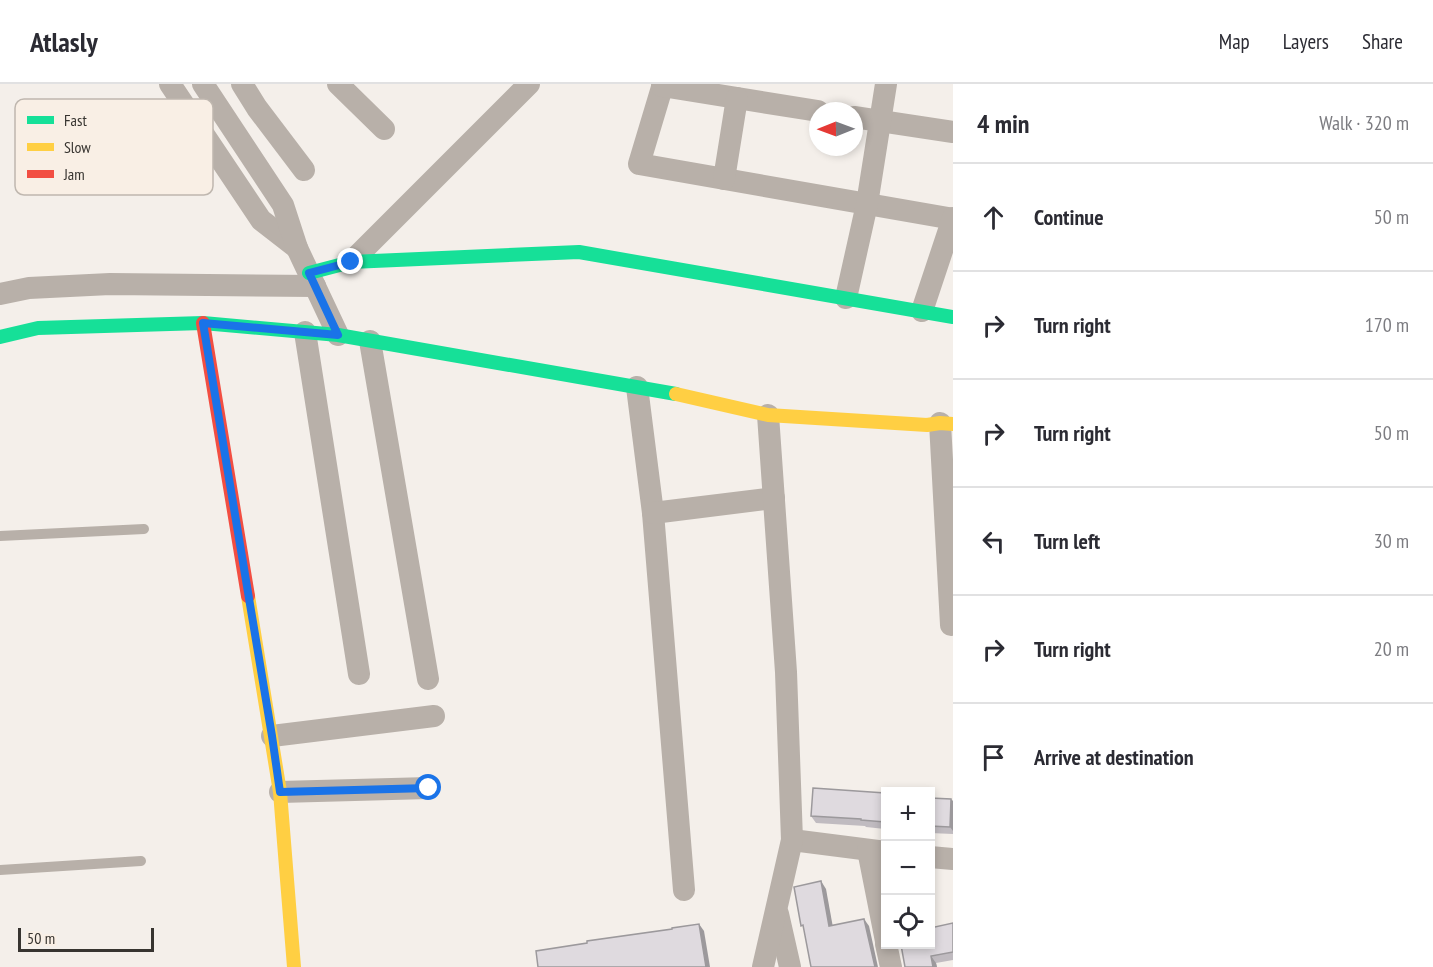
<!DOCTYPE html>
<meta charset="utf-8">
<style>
:root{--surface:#fff;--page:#f7f7f7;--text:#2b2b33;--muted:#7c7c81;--line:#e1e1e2}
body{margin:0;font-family:"PT Sans Narrow",sans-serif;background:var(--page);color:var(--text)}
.controls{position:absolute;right:18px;bottom:18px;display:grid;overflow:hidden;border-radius:0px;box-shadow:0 3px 9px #0003}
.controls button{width:54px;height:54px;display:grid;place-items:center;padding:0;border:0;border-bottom:2px solid var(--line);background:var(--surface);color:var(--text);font:30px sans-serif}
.compass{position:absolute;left:809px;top:18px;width:54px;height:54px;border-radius:50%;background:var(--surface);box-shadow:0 3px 9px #0003;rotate:269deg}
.scale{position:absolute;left:18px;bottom:15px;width:136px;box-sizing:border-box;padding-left:6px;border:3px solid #373430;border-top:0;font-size:16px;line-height:21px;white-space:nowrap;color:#373430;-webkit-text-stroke:4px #f9efe5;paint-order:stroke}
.stop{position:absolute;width:18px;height:18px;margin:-14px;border:4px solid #1a73e8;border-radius:50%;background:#fff}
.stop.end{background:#1a73e8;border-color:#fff;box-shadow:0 2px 6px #0008}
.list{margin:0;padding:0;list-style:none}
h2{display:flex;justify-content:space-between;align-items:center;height:78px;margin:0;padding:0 24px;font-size:26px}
h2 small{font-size:20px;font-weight:400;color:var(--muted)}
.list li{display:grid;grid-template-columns:39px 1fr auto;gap:18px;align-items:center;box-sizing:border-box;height:108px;padding:0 24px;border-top:2px solid var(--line)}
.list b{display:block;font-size:22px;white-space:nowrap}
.list em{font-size:20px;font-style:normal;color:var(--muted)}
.icon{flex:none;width:33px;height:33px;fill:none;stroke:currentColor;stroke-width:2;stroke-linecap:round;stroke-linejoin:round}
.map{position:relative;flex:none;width:953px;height:883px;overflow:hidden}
header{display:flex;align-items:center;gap:36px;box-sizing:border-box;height:84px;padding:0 30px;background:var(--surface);border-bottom:2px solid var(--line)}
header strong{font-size:28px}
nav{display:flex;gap:33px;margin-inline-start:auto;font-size:21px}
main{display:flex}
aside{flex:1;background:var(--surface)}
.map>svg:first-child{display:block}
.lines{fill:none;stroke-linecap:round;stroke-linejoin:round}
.lane{stroke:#b8b0a9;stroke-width:10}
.street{stroke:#b8b0a9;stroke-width:22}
.fast{stroke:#16e098;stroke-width:14}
.slow{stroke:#ffcf43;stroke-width:14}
.jam{stroke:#f24e42;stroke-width:14}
.wall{fill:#c0bbc0}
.shaded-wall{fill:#9c999c}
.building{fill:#dfdadf;stroke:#9c999c;stroke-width:1.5}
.route{stroke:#1a73e8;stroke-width:8}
.key{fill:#f9efe5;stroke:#bfb7af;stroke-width:1.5}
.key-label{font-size:16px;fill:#373430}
</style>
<header>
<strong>Atlasly</strong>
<nav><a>Map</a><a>Layers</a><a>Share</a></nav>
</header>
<main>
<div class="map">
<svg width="953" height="883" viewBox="0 0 953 883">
<rect width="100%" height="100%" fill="#f4efea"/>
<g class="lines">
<g class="lane">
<polyline points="0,452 144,445"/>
<polyline points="0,786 141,777"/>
</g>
<g class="street">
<polyline points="170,0 261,136 297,164"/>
<polyline points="203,0 283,121 297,164 338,251"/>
<polyline points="242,0 257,24 304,86"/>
<polyline points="338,0 384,45"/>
<polyline points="663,0 639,80 953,135"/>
<polyline points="662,2 818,27"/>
<polyline points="854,33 953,48"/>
<polyline points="724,95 737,14"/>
<polyline points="351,178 529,0"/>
<polyline points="0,210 29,204 110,200 315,202"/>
<polyline points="846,214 867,120 886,0"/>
<polyline points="922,227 953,134"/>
<polyline points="305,248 359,590"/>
<polyline points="370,257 428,595"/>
<polyline points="637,303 653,429 684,806"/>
<polyline points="940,339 951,541"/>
<polyline points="653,429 774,414"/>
<polyline points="272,652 434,632"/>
<polyline points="280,708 429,704"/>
<polyline points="792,756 886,768"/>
<polyline points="868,766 886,857"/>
<polyline points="930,773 953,775"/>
<polyline points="778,830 790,883"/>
<polyline points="886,860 891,883"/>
<polyline points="763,883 792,756 786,588 768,331"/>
</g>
<g class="fast">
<polyline points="309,189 351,178 579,168 953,233"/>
<polyline points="0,253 38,244 203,239 338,251 676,310"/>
</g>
<g class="slow">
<polyline points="676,310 768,331 927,341 940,339 953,340"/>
<polyline points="248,512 280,708 294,883"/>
</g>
<polyline class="jam" points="203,239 248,512"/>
</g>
<g class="wall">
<polygon points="885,709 885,745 866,743 865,742 816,739 811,732"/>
<polygon points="930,714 953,717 953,750 930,749"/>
<polygon points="953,839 953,876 936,879 937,883 905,883"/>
</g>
<g class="shaded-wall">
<polygon points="951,715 953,717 953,747 950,743"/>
<polygon points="821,797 826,805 834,849 829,842"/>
<polygon points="864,835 869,842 878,883 875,883"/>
<polygon points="699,840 704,847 710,883 706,883"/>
<polygon points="931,872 936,879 937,883 933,883"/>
</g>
<g class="building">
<polygon points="813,704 885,709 885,738 861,736 861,735 811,732"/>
<polygon points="930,714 951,715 950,743 930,742"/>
<polygon points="821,797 829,842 864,835 875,883 811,883 803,841 801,842 794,803"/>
<polygon points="953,839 953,868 931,872 933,883 905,883 901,861 930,861 930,844"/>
<polygon points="699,840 706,883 538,883 536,867 587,859 587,857 672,845 672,844"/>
</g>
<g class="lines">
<polyline class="route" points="351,178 309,189 338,251 203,239 272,652 280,708 429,704"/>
</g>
<rect x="15" y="15" width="198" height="96" rx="9" class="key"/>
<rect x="27" y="32" width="27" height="8" fill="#16e098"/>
<rect x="27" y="59" width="27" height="8" fill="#ffcf43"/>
<rect x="27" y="86" width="27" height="8" fill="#f24e42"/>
<g class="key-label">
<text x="64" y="42">Fast</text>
<text x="64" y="69">Slow</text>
<text x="64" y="96">Jam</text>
</g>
</svg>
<div class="controls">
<button>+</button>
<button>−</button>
<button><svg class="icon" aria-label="locate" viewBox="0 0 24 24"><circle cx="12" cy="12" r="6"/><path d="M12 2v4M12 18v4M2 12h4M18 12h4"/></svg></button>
</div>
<svg class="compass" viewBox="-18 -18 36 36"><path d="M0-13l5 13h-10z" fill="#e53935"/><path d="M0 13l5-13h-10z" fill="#7c7c81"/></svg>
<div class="scale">50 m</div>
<div class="stop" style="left:429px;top:704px"></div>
<div class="stop end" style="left:351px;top:178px"></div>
</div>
<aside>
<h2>4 min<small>Walk · 320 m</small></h2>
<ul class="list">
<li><svg class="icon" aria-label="ahead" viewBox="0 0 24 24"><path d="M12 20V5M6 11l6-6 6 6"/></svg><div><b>Continue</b></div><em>50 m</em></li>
<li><svg class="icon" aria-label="right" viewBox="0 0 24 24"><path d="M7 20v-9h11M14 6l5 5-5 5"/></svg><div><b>Turn right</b></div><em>170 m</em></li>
<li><svg class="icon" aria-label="right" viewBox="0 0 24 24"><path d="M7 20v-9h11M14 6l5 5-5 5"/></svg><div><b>Turn right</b></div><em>50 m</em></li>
<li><svg class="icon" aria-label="left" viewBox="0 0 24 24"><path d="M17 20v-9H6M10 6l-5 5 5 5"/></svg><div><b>Turn left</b></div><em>30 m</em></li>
<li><svg class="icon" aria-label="right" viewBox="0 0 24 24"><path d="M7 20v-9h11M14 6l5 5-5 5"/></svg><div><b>Turn right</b></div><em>20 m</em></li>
<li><svg class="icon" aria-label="arrive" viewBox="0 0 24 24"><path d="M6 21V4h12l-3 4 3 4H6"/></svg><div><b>Arrive at destination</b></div></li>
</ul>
</aside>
</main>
